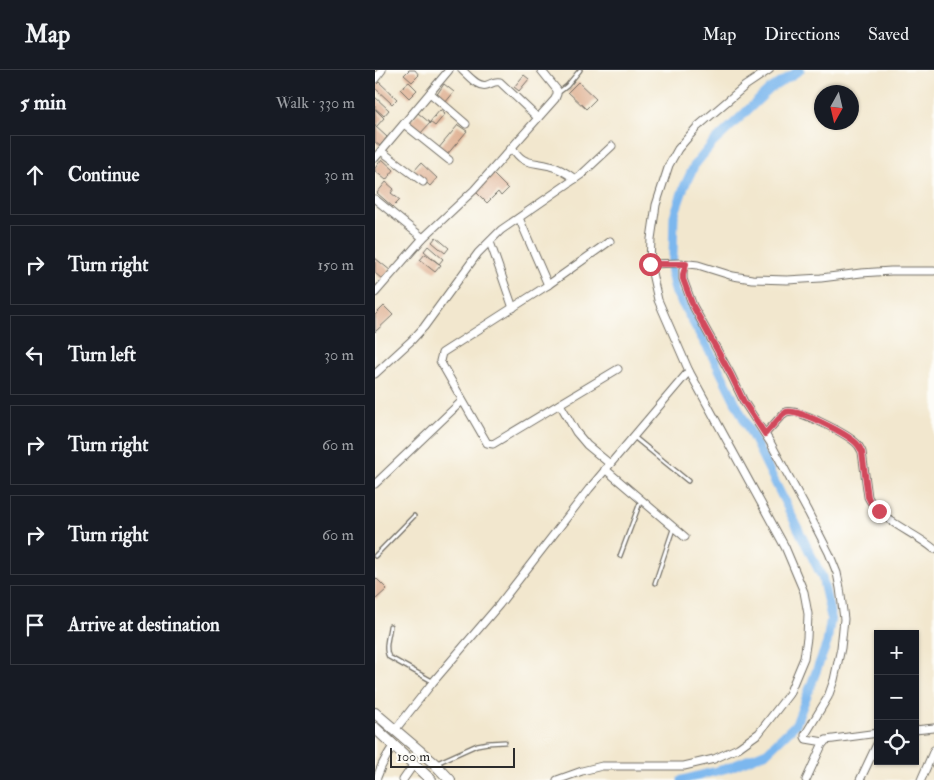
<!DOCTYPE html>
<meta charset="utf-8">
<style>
:root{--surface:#171b24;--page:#20242c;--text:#f1f3f6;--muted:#9ea1a6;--line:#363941}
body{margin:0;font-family:"IM FELL Double Pica",serif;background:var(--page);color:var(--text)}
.controls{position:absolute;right:15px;bottom:15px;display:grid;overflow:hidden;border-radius:0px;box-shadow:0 1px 4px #0004}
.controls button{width:45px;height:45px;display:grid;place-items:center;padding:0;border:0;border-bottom:1px solid var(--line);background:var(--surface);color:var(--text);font:25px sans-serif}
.compass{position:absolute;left:439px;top:15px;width:45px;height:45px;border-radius:50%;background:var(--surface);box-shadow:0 1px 4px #0004;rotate:188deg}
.scale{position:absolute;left:15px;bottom:12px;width:125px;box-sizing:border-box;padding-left:5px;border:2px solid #2b2b2b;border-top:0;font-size:14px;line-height:18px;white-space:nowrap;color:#2b2b2b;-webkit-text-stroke:4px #fdfcf7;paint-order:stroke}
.stop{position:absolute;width:15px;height:15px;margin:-11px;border:4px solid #d1495b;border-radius:50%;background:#fff}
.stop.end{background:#d1495b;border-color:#fff;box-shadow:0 1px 5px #0008}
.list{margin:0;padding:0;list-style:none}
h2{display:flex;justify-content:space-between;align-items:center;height:65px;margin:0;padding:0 20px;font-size:21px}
h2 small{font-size:16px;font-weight:400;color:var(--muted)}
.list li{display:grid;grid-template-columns:32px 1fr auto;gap:15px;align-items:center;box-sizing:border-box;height:80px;margin:0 10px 10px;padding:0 10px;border:1px solid var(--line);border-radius:0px}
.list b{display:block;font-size:19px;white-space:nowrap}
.list em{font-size:16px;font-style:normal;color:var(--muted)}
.icon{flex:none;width:28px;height:28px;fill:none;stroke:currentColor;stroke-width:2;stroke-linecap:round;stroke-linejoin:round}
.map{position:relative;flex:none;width:559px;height:710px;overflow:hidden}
header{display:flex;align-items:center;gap:30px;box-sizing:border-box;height:70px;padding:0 25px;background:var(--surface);border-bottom:1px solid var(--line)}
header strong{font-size:24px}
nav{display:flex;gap:28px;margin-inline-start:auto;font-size:18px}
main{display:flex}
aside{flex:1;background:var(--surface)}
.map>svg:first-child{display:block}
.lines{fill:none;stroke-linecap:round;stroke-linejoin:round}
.canal{stroke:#7cb7ee;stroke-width:9}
.building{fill:#dfb092}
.lane-casing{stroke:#716d64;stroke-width:5.5}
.street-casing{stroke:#716d64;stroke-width:9}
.primary-casing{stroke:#716d64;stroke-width:12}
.lane{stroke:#fff;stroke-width:3}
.street{stroke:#fff;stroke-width:7}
.primary{stroke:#fff;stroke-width:10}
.route{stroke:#d1495b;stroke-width:6}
</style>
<header>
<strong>Map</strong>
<nav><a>Map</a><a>Directions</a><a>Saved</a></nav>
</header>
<main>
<aside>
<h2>5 min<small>Walk · 330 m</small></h2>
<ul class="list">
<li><svg class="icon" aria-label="ahead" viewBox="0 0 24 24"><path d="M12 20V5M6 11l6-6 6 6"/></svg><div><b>Continue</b></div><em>30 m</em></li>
<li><svg class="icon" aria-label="right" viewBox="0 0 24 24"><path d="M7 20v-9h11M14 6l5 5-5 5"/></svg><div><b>Turn right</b></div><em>150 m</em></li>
<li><svg class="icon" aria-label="left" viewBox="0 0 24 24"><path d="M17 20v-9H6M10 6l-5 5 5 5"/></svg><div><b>Turn left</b></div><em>30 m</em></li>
<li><svg class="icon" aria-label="right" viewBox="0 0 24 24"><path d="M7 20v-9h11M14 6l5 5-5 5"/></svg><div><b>Turn right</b></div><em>60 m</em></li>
<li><svg class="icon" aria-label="right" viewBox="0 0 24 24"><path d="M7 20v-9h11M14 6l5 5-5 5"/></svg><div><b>Turn right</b></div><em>60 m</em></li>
<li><svg class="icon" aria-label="arrive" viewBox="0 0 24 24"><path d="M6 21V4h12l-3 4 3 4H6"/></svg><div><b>Arrive at destination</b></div></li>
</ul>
</aside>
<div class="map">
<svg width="559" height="710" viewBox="0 0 559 710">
<rect width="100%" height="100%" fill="#fdfcf7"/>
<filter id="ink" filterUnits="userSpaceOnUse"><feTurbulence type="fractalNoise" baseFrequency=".02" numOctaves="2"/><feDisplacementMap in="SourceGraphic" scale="10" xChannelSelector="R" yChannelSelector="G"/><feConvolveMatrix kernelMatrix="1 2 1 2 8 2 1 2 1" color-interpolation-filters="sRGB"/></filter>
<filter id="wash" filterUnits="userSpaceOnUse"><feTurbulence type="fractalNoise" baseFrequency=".0096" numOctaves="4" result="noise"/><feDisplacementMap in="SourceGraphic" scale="20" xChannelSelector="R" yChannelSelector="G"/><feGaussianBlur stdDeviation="1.12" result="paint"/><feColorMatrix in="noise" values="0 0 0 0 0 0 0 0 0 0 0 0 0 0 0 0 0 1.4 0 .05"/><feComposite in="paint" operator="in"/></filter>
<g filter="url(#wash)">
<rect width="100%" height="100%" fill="#f2e7ce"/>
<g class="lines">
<polyline class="canal" points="307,710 353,698 392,682 421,654 452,573 456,547 447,507 340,291 300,221 296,202 298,185 299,146 309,117 319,96 337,74 395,19 425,0"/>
</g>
<g id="blocks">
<g class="building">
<polygon points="34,0 40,0 44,5 37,12 29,5"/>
<polygon points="149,5 154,9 144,21 139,17"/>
<polygon points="4,12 22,29 17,34 0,18 0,16"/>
<polygon points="34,12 42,20 34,28 25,19"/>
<polygon points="203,12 221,29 211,39 193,22"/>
<polygon points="69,14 79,22 70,33 61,26"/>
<polygon points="0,27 14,40 9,46 0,38"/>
<polygon points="0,39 9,48 2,56 0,54"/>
<polygon points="65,40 70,44 60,56 55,52"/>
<polygon points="43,43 55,53 45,64 33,54"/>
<polygon points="83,55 92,61 71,86 63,79"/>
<polygon points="0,56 12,67 5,76 0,72"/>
<polygon points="7,89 19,100 11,110 0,101 0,98"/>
<polygon points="46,93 62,108 55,116 39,101"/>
<polygon points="117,103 133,119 126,126 123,122 112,133 100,121"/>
<polygon points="11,112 19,119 16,123 25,130 18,137 2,123"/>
<polygon points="61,167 74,178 70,183 57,172"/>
<polygon points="53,176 68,189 64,194 49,181"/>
<polygon points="50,184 66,195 60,202 45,190"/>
<polygon points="0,188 16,201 8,210 0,203"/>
<polygon points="9,236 18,245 0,262 0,245"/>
<polygon points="0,507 12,519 0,530"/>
</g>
</g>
</g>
<g filter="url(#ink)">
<use href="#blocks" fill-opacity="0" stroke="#716d64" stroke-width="1"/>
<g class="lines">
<g class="lane-casing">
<g id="lane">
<polyline points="183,23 192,16 205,0"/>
<polyline points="259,367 313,411"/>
<polyline points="0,486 39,446"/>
<polyline points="245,486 266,430"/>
<polyline points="280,513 298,459"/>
<path d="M15,556c-1,10 -6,22 -1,31l43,24"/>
<polyline points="62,693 102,675 113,673 130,672"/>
</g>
</g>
<g class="street-casing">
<g id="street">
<path d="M87,0c7,6 16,18 25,15 6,-2 7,-4 13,-3l38,36"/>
<polyline points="0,9 7,0"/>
<polyline points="55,23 91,54"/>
<polyline points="29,54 74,90"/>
<path d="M137,77c11,19 20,14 38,19 9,2 17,7 25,13"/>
<polyline points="6,81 48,112"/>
<polyline points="0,88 74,0"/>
<polyline points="0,129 48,168"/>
<polyline points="144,148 173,215"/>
<polyline points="235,171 173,215 67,283 65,291 112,373 118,374 243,299"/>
<polyline points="115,172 138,238"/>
<polyline points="275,194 305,193 323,195 358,206 377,209 412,210 446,208 486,203 516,201 559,201"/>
<polyline points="311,194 308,200 308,209 318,236 356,305 369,332 395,372 433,442 454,483 462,503 465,518 469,549 466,578 459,610 453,627 430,665 430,667 431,669 449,672"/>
<polyline points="0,223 48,168 99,120 180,29 182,24 182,20 166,0"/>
<polyline points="0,304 37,270 49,257 103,183 126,160 207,104 237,76"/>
<polyline points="185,334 201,362 212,375 235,394"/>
<path d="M390,364l18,-20c1,0 2,-1 3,-2 12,-4 60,22 69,30 4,3 5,6 7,10l6,45c12,24 46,35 66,52"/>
<polyline points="230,399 310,467"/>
<polyline points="0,414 87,331"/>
<polyline points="20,660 58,612 124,535 214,419 314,301"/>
<polyline points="540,660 559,658"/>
<path d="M1,710c4,-12 10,-24 18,-35"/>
<polyline points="28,710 39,694"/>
<polyline points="182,710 207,701 227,696 309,696 339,689 363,678 384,663 414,624 429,588 432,568 433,544 429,522 410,477 314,301 283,230 275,194 276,169 281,135 294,95 303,79 322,57 370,16 394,0"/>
<polyline points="431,710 447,675 451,670 503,663"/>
<polyline points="485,710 503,672"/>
<polyline points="546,710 559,680"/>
</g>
</g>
<g class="primary-casing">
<g id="primary">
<polyline points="0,643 60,694 75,710"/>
<polyline points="0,658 56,710"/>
</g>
</g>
<use href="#lane" class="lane"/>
<use href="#street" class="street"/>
<use href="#primary" class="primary"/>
</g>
</g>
<g class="lines" filter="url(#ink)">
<path class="route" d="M275,194h36l-3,10v5l10,27 38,69 13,27 21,32 18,-20c1,0 2,-1 3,-2 12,-4 60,22 69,30 4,3 5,6 7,10l6,45 3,6 8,8"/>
</g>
</svg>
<div class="controls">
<button>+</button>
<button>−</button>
<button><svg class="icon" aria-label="locate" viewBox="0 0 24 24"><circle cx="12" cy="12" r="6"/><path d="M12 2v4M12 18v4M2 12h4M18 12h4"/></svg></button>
</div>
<svg class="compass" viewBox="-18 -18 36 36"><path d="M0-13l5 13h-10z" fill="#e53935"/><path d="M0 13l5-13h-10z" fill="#9ea1a6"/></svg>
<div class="scale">100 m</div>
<div class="stop" style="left:275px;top:194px"></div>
<div class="stop end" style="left:504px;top:441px"></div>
</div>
</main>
